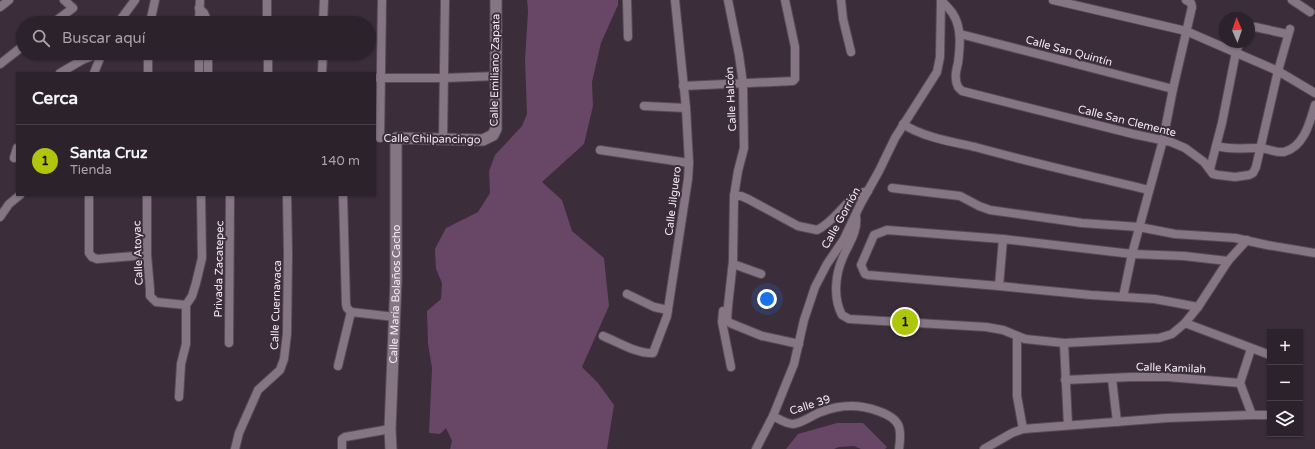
<!DOCTYPE html>
<html lang="es">
<meta charset="utf-8">
<style>
:root{--surface:#2c222c;--page:#382f38;--text:#f1f3f6;--muted:#a6a4a9;--line:#483f48;--accent:#aec60c}
body{margin:0;font-family:"Varela Round",sans-serif;background:var(--page);color:var(--text)}
.controls{position:absolute;right:12px;bottom:12px;display:grid;overflow:hidden;border-radius:0px;box-shadow:0 1px 3px #0004}
.controls button{width:36px;height:36px;display:grid;place-items:center;padding:0;border:0;border-bottom:1px solid var(--line);background:var(--surface);color:var(--text);font:20px sans-serif}
.compass{position:absolute;left:1219px;top:12px;width:36px;height:36px;border-radius:50%;background:var(--surface);box-shadow:0 1px 3px #0004;rotate:358deg}
.you{position:absolute;left:767px;top:299px;width:14px;height:14px;margin:-10px;border:3px solid #fff;border-radius:50%;background:#1a73e8;box-shadow:0 0 0 6px #1a73e833}
.badge{display:grid;place-items:center;width:26px;height:26px;border-radius:50%;background:var(--accent);color:#111;font-size:13px;font-weight:700}
.pin{position:absolute;translate:-50% -50%;border:2px solid #fff;box-shadow:0 1px 4px #0006}
.list{margin:0;padding:0;list-style:none}
h2{display:flex;justify-content:space-between;align-items:center;height:52px;margin:0;padding:0 16px;font-size:17px}
h2 small{font-size:13px;font-weight:400;color:var(--muted)}
.list li{display:grid;grid-template-columns:26px 1fr auto;gap:12px;align-items:center;box-sizing:border-box;height:72px;padding:0 16px;border-top:1px solid var(--line)}
.list b{display:block;font-size:15px;white-space:nowrap}
.list p{margin:0;font-size:13px;white-space:nowrap;color:var(--muted)}
.list em{font-size:13px;font-style:normal;color:var(--muted)}
.icon{flex:none;width:22px;height:22px;fill:none;stroke:currentColor;stroke-width:2;stroke-linecap:round;stroke-linejoin:round}
.map{position:relative;flex:none;width:1315px;height:449px;overflow:hidden}
.search{position:absolute;background:var(--surface);box-shadow:0 1px 3px #0004;left:16px;top:16px;width:360px;height:44px;display:flex;align-items:center;gap:10px;box-sizing:border-box;padding:0 14px;border-radius:22px;color:var(--muted);font-size:15px}
.panel{position:absolute;background:var(--surface);box-shadow:0 1px 3px #0004;left:16px;top:72px;width:360px;height:124px;border-radius:0px}
.map>svg:first-child{display:block}
.green{fill:#674666}
.lines{fill:none;stroke-linecap:round;stroke-linejoin:round}
.street-casing{stroke:#584c57;stroke-width:10}
.secondary-casing{stroke:#584c57;stroke-width:13}
.street{stroke:#867685;stroke-width:8}
.secondary{stroke:#867685;stroke-width:11}
.labels{text-anchor:middle;dominant-baseline:central;stroke-width:4;stroke-linejoin:round;paint-order:stroke}
.street-label{font-size:11px;fill:#f2e9f2;stroke:#3b2d3a}
</style>
<div class="map">
<svg width="1315" height="449" viewBox="0 0 1315 449">
<rect width="100%" height="100%" fill="#3b2d3a"/>
<g class="green">
<polygon points="527,0 618,0 618,5 601,43 592,82 593,106 584,144 542,182 562,200 572,231 604,258 609,306 582,367 598,383 614,405 607,449 450,449 452,441 446,428 440,434 429,433 432,368 428,344 427,311 441,299 442,283 436,269 435,249 446,228 478,212 490,193 489,171 495,155 522,126 527,114 525,60 528,11"/>
<polygon points="837,423 863,423 887,447 885,449 861,449 854,446 839,447 834,449 786,449 798,434"/>
</g>
<g class="lines">
<g class="street-casing">
<g id="street">
<polyline points="267,0 267,23"/>
<polyline points="627,0 628,37"/>
<polyline points="728,0 739,55 743,84 744,148 738,171 734,196 733,261 728,306 727,320 730,323 762,336 799,344"/>
<polyline points="841,0 843,19 851,52"/>
<path d="M941,0c4,5 9,9 12,14 9,14 7,33 5,49 -2,8 -4,16 0,24l4,4 171,43 38,8 14,6 19,14 9,12 5,1 17,2 14,-2 4,-2 3,-6 22,-96 12,-42"/>
<polyline points="1053,0 1186,31 1278,71 1315,93"/>
<polyline points="1292,0 1310,12"/>
<polyline points="0,7 9,0"/>
<polyline points="199,8 204,13 208,23"/>
<polyline points="53,23 73,8 64,0"/>
<polyline points="118,23 135,0"/>
<polyline points="150,23 155,0"/>
<polyline points="199,23 200,0"/>
<polyline points="323,23 324,0"/>
<polyline points="1249,27 1255,27 1287,34"/>
<polyline points="960,34 1173,89"/>
<polyline points="199,53 199,73"/>
<polyline points="268,53 268,73"/>
<polyline points="0,64 23,46"/>
<path d="M60,73l24,-14c5,-1 7,-2 9,-6"/>
<polyline points="94,73 102,53"/>
<polyline points="148,73 148,53"/>
<polyline points="208,73 208,53"/>
<polyline points="322,73 323,53"/>
<polyline points="375,78 444,78 497,76"/>
<polyline points="683,86 793,81 795,79 795,47 785,0"/>
<polyline points="644,106 686,108"/>
<path d="M903,124c19,13 50,18 72,23 58,16 116,29 174,43"/>
<polyline points="380,138 382,0"/>
<polyline points="443,139 445,0"/>
<path d="M1216,146c16,4 27,2 43,2 8,0 16,5 25,4 20,-5 26,-30 31,-47"/>
<polyline points="600,150 689,163"/>
<polyline points="14,158 17,148"/>
<polyline points="1210,169 1222,123 1236,52 1240,42"/>
<polyline points="892,188 960,196 979,206 990,210 1082,223 1139,227 1175,234 1235,238 1267,245 1315,253"/>
<polyline points="89,195 89,253 92,257 97,259 147,255"/>
<polyline points="147,195 147,255 150,289 150,296 156,302 186,305"/>
<polyline points="343,195 346,304 347,308 351,312"/>
<path d="M734,196h7l7,3 50,27 19,4c20,-9 29,-34 51,-39"/>
<path d="M856,216c2,16 -7,27 -13,41 -8,18 -10,41 -1,58l7,4 137,8 17,3 22,9 39,4 95,-5 13,-4 13,-11 13,-16 30,-46 19,-21"/>
<polyline points="0,217 9,204 20,195"/>
<polyline points="733,264 761,274"/>
<polyline points="999,286 1003,239"/>
<polyline points="627,294 654,307 668,310"/>
<polyline points="1123,297 1132,254 1163,140 1173,89 1192,7 1191,3 1186,0"/>
<polyline points="1198,307 1155,299 1091,295 999,286 868,275 865,274 861,265 874,235 887,230 1003,239 1132,254 1184,256 1228,261"/>
<polyline points="723,311 722,322 731,367"/>
<polyline points="351,312 395,317"/>
<polyline points="1185,323 1270,355"/>
<path d="M603,336c15,6 34,18 50,17l14,-37 21,-137 1,-16 -3,-55 -11,-108"/>
<polyline points="1017,336 1017,396 1023,429"/>
<polyline points="229,343 230,195"/>
<polyline points="1064,343 1068,425"/>
<polyline points="338,366 351,312"/>
<polyline points="1112,379 1117,422"/>
<polyline points="1065,380 1131,377 1168,377 1240,383"/>
<polyline points="1240,383 1251,349"/>
<polyline points="1240,383 1252,415"/>
<polyline points="179,397 181,364 186,344 186,305 192,296 196,283 202,258 201,195"/>
<path d="M773,416c6,3 13,8 20,8 10,-1 19,-9 28,-12 10,-4 20,-6 30,-6 14,0 44,7 48,21 2,7 1,15 0,22"/>
<polyline points="235,449 239,433 258,390 280,370 284,359 287,334 288,254 287,195"/>
<polyline points="342,449 342,439 345,437 390,429"/>
<polyline points="756,449 773,416 794,364 804,320 815,287 827,264 844,239 860,205 879,171 895,138 937,72 940,57 941,0"/>
<polyline points="984,449 1012,433 1023,429 1167,418 1252,415 1270,415"/>
</g>
</g>
<g class="secondary-casing">
<g id="secondary">
<path id="s1" d="M391,449l-1,-20 6,-148v-143l87,2 10,-5 3,-6v-129"/>
</g>
</g>
<use href="#street" class="street"/>
<use href="#secondary" class="secondary"/>
</g>
<g class="labels">
<g class="street-label">
<text transform="translate(1069 51) rotate(15)">Calle San Quintín</text>
<text transform="translate(495 70) rotate(-89)">Calle Emiliano Zapata</text>
<text transform="translate(731 99) rotate(-93)">Calle Halcón</text>
<text transform="translate(1127 121) rotate(14)">Calle San Clemente</text>
<text transform="translate(432 139) rotate(1)">Calle Chilpancingo</text>
<text transform="translate(673 201) rotate(-83)">Calle Jilguero</text>
<text transform="translate(841 218) rotate(-61)">Calle Gorrión</text>
<text transform="translate(138 253) rotate(-92)">Calle Atoyac</text>
<text transform="translate(219 269) rotate(-89)">Privada Zacatepec</text>
<text stroke="none"><textPath href="#s1" startOffset="155">Calle María Bolaños Cacho</textPath></text>
<text transform="translate(276 305) rotate(-88)">Calle Cuernavaca</text>
<text transform="translate(1171 368) rotate(2)">Calle Kamilah</text>
<text transform="translate(810 405) rotate(-18)">Calle 39</text>
</g>
</g>
</svg>
<div class="controls">
<button>+</button>
<button>−</button>
<button><svg class="icon" aria-label="layers" viewBox="0 0 24 24"><path d="M12 4l9 5-9 5-9-5zM3 14l9 5 9-5"/></svg></button>
</div>
<svg class="compass" viewBox="-18 -18 36 36"><path d="M0-13l5 13h-10z" fill="#e53935"/><path d="M0 13l5-13h-10z" fill="#a6a4a9"/></svg>
<div class="you"></div>
<div class="pin badge" style="left:905px;top:322px">1</div>
<div class="search"><svg class="icon" aria-label="search" viewBox="0 0 24 24"><circle cx="10" cy="10" r="6"/><path d="M15 15l6 6"/></svg>Buscar aquí</div>
<section class="panel">
<h2>Cerca<small></small></h2>
<ul class="list">
<li><span class="badge">1</span><div><b>Santa Cruz</b><p>Tienda</p></div><em>140 m</em></li>
</ul>
</section>
</div>
